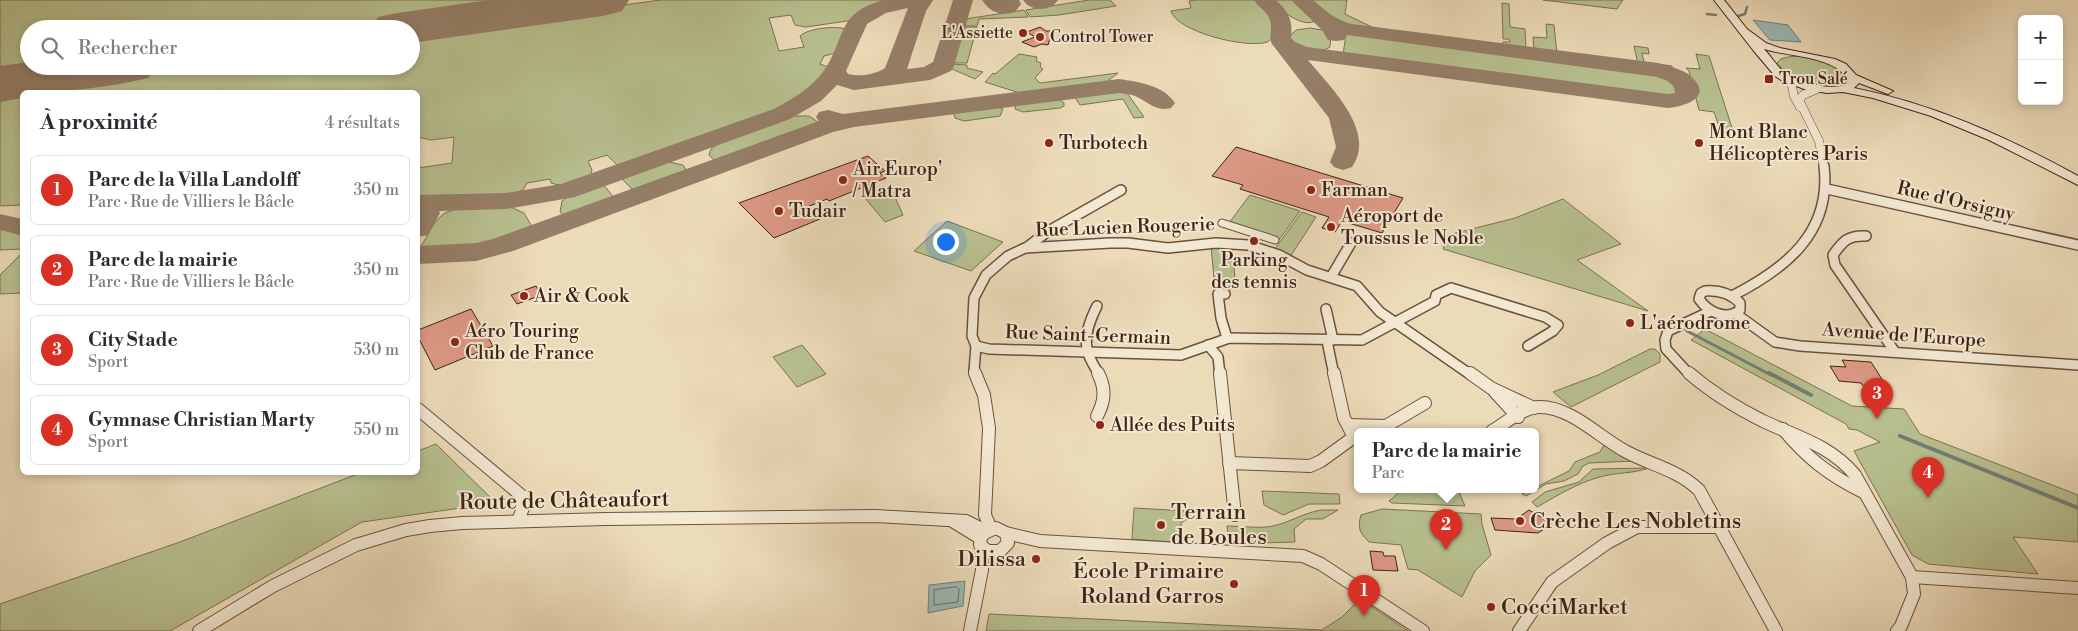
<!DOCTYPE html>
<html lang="fr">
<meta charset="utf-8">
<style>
:root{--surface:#fff;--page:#f2f2f3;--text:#2b2b33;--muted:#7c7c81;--line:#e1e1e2;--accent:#d93025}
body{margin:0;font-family:"Libre Bodoni",serif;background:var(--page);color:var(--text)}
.controls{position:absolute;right:15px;top:15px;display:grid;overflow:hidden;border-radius:8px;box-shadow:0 2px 8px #0003}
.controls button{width:45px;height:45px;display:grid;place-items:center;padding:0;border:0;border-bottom:1px solid var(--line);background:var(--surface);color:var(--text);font:25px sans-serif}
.you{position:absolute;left:945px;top:241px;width:18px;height:18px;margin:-12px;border:4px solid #fff;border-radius:50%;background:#1a73e8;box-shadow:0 0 0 8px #1a73e833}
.badge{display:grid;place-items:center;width:32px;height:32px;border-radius:50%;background:var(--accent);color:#fff;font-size:16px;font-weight:700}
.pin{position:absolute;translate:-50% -41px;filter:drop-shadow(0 1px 2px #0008)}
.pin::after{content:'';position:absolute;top:26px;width:18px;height:15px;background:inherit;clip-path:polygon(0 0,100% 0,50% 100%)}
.popup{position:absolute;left:1354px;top:428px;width:185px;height:65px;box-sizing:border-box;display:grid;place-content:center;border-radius:8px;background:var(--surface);filter:drop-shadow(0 1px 4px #0005);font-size:16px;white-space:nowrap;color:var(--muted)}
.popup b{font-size:19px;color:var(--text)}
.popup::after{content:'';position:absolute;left:50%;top:100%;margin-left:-10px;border:10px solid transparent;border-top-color:var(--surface)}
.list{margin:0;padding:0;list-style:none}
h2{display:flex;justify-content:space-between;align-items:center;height:65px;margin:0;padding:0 20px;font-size:21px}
h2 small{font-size:16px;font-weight:400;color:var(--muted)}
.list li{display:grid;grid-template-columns:32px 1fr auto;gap:15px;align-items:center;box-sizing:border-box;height:70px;margin:0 10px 10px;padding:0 10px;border:1px solid var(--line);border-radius:8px}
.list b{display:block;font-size:19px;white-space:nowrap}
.list p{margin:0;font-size:16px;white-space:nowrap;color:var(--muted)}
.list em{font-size:16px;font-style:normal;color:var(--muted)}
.icon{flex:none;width:28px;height:28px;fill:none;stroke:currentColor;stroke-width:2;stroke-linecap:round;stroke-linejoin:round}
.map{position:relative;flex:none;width:2078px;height:631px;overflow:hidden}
.search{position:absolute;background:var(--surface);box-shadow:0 2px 8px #0003;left:20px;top:20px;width:400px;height:55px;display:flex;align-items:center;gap:12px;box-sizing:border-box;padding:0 18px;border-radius:28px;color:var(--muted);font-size:19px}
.panel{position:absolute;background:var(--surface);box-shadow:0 2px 8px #0003;left:20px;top:90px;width:400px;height:385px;border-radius:8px}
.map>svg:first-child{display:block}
.green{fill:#b8c08f;stroke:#7c7253}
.water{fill:#99bab5;stroke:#757e76}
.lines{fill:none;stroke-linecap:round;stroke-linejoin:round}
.shore{stroke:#6c6e66;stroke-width:1}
.stream-far2{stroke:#757e76;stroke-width:2.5}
.stream-far1{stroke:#757e76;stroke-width:3}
.stream{stroke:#757e76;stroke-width:4}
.taxiway{fill:#967f68;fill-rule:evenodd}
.runway{fill:#967f68;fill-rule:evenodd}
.building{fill:#de9986;stroke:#402317}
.pedestrian-casing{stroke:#6b5140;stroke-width:9}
.minor-far2-casing{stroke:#6b5140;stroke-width:9}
.minor-far1-casing{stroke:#6b5140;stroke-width:12}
.minor-casing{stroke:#6b5140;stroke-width:14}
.secondary-casing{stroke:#402317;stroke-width:2}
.pedestrian{stroke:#f3e8d2;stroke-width:7}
.minor-far2{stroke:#f3e8d2;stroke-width:8}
.minor-far1{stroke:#f3e8d2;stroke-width:9}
.minor{stroke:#f3e8d2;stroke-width:12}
.secondary{fill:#f3e8d2;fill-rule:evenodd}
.poi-dot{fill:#8f2418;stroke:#f3e8d2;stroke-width:2}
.labels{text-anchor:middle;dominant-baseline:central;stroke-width:4;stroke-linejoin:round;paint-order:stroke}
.far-poi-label{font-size:16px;fill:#402317;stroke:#f3e8d2;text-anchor:start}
.poi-label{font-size:19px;fill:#402317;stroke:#f3e8d2;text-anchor:start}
.street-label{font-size:19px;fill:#402317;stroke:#f3e8d2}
.near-street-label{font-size:22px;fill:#402317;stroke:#f3e8d2}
.near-poi-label{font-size:22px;fill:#402317;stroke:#f3e8d2;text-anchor:start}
</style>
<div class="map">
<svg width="2078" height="631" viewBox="0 0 2078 631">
<rect width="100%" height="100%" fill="#ecdbb9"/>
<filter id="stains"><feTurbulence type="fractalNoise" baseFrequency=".004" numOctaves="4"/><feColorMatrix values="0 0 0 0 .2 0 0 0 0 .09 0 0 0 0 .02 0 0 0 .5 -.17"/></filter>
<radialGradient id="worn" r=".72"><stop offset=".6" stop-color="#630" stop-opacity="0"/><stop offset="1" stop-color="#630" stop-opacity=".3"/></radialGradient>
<g class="green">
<polygon points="0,0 548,0 340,29 29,29 29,66 68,66 0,76"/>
<path d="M660,0h229l-23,10 -12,10 -48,7 -11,-2 -4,-10 -22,3 10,33 25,-4 -4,-11c8,-8 38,-11 49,-6l-9,22 -16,4 -4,8 11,4 -1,4c-13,19 -30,29 -51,38l-150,54 -12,1 -10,-10 -19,6 4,9 -1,5c-11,7 -27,13 -40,8l-1,-4 -23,4 -4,7 -12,5 -87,2 -6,-2v-27l34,-5 2,-26 -23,3 -13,-3v-45h-396v113l-22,1v-113l191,-27h220v-31z"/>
<polygon points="1089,0 1110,0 1116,6 1059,15 1030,17 1026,10"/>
<path d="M1195,0h63l15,14 -4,2 7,9 -1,9c-2,3 -4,6 -8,8 -20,7 -90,-10 -96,-31l20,-3 -2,-7z"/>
<path d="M1270,0h25l22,20c-14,10 -37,-11 -47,-20z"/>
<polygon points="1307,0 1347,0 1345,14 1380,31 1338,24"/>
<polygon points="1543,0 1623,0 1617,9"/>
<polygon points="1502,3 1509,4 1510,27 1525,29 1526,50 1503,47 1503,42 1510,42 1509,39 1503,39"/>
<polygon points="1024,10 1028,17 979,19 977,26 962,26 965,19"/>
<polygon points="1546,24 1554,25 1557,54 1534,51 1533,37 1547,38"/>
<polygon points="961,27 977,27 967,63 952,63"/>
<path d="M1310,28l12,2 9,5 -1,12c-11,8 -37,5 -42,-9l8,-8z"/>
<path d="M1353,33l299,39c12,3 26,6 29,19l-4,5 -19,2 -315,-43 3,-21z"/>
<polygon points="1634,46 1648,48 1649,54 1642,53 1644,62 1672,66 1672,69 1638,64"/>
<polygon points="1019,54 1037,57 1036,61 1041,63 1040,67 1043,69 1035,78 1040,83 1118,73 1105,83 1023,94 985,82 993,73 995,74"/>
<polygon points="1696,54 1709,56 1734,134 1721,132 1714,112 1699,110 1689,71 1686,68 1700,69"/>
<path d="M1798,56c20,2 36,7 50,21v5c-13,11 -44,5 -58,-4 -4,-2 -8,-6 -12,-10l-1,-5 4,-4 7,-2z"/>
<polygon points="951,64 967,65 967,68 983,72 975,79 952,69"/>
<polygon points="1113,90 1127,93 1144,117 1134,118 1123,99 1080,105 1076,99 1077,95 1082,94"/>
<polygon points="1055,97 1064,103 1064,106 1060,108 1023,112 1015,109 1016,103 1020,101"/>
<polygon points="994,106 1003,109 1000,116 964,121 955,118 954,114 959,110"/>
<polygon points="791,116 809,116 821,124 716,162 709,155 711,149 719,143"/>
<polygon points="669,162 683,165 688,173 635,192 622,179 661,164"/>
<polygon points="603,184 615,199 565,217 560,212 562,201 569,196"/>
<polygon points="891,188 903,215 885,222 864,197"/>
<polygon points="1250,195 1300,211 1279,240 1229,223"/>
<polygon points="1563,199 1621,244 1577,260 1648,311 1443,249 1448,235 1515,218"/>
<path d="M511,207l13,6 10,17 -60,18 -43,3 -7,-1 -3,-4c6,-9 12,-23 20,-30 13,-12 52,-8 70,-9z"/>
<polygon points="1302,212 1316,217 1290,257 1274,250"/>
<polygon points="947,221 1003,242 971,271 914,251"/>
<polygon points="0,229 22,235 22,249 0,250"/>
<polygon points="1211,246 1232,246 1236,289 1215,289"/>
<polygon points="22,253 22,293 0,294 0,275"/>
<polygon points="1705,329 1852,406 1904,409 1920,434 2078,495 2078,542 2013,537 2038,574 1928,564 1912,555 1854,451 1880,442 1857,430 1849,429 1846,424 1691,340"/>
<polygon points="802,345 826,374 797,387 773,357"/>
<polygon points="1650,349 1655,349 1660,354 1660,362 1571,407 1553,392 1598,375"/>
<polygon points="436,444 496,503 362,522 170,631 0,631 0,604 180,542 360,473 418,472 418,451"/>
<polygon points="1604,445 1636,461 1589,463 1583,466 1578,474 1564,481 1546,484 1526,496 1522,494 1569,471 1575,462 1600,452"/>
<path d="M1649,468c-16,6 -33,4 -49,9 -23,6 -43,19 -63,30l-5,-5 13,-10 34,-10 14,-13z"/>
<polygon points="1403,489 1451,489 1459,492 1465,506 1392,503 1389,501"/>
<polygon points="1262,491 1339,494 1340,504 1309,504 1283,515 1264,505"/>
<polygon points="1134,508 1188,511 1189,518 1181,523 1182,543 1132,539"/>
<path d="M1382,509l99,5 1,10 9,31 -16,16 -13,26 -44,-27 -10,-1 -7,-24 -32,-3c-9,-9 -12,-14 -8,-27z"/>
<path d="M1321,510h17l-15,9h-17l-12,10 1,13 -66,2 -2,-18c13,0 27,2 40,1 19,-2 35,-14 54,-17z"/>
<polygon points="1360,599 1408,631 986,631 989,614 1322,630 1342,617"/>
</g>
<g class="water">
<polygon points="1753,20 1788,25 1801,42 1770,40"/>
<polygon points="965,581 963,606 928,613 929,585"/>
</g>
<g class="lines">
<polygon class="shore" points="957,587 959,589 958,602 934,605 934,590"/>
<g class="stream-far2">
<polyline points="1707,14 1716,15"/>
<polyline points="1738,16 1745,14 1747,7"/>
</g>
<polyline class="stream-far1" points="1687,331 1771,375"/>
<g class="stream">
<polyline points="1769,373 1811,395"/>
<polyline points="1900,436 2078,508"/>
</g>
<g class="taxiway">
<path d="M884,0h49l-7,11 -19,58 17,-2 9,-5 20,-62h20l-19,66 -3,5 -21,9 -76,10 -17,-5 -16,16 -31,18 -215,78 -69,12 -67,2 1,2 -12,22 -10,2v-42l88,-2 55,-9 213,-75c18,-10 36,-20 49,-37 24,-34 12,-59 61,-72zM908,8l-23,60c-11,7 -25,9 -37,6l-2,-3 21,-47 19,-11z"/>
<path d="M982,0h37l2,4 -6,8c-15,4 -24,1 -33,-12z"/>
<path d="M1023,0h35c-8,12 -27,12 -35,0z"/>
<path d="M1254,0h22c13,12 17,21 15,38l4,4 12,5 361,47 7,-1c0,-10 -9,-13 -18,-16l-310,-42 -3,5 -8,1 -8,-1 -6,-10 -31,-30h22c13,11 22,20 39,24l306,39c10,3 21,5 30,11 27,21 1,32 -20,34l-360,-48c22,27 69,71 44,107l-9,3 -9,-3 -4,-5 6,-15 -7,-29 -57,-74c-4,-8 1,-16 -2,-24 -2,-8 -12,-13 -16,-20z"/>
<path d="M1119,79c20,3 44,6 56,24l-4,5c-16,4 -22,-6 -36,-12 -5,-2 -11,-2 -16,-3l-265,34 -21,5 -320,119 -37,10 -58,3v-18l58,-3 17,-4 326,-118 -3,-4 3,-5 9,-2 15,4z"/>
<polygon points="0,214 22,219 22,235 0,230"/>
</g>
<g class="runway">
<polygon points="489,0 629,0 622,11 603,16 411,43 411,29 370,29 378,17 397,13"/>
<path d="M29,62v4h128l-9,12c-41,10 -83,14 -126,14v6l-22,4v-36z"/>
</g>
</g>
<g class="building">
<polygon points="1040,27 1046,31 1052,31 1048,45 1042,44 1034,47 1022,42 1035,37 1027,32"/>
<polygon points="1236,147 1403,198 1382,233 1342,221 1335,232 1322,228 1329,217 1240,189 1243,185 1212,176"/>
<polygon points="868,156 885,171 880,173 886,178 829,201 827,199 807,207 820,219 774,238 739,203"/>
<polygon points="536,286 542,295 517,304 511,295"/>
<polygon points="471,309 493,346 435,370 418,337 418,330"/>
<polygon points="1842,360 1871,362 1890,392 1866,390 1861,383 1839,381 1830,366 1846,367"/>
<polygon points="1529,510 1552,524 1538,533 1495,530 1491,518 1516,519"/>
<polygon points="1370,551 1383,552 1384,556 1395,556 1398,571 1373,570"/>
</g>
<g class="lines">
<g class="pedestrian-casing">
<polyline id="pedestrian" points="1222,223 1275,240"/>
</g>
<g class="minor-far2-casing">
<g id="minor-far2">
<polyline points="1791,81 1794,96 1800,107"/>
<polyline points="1817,89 1803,95 1799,100 1819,141 1824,167"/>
</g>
</g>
<g class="minor-far1-casing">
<g id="minor-far1">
<polyline points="1827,189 2078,245"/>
<path d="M1866,236c-18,-1 -23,5 -33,19l2,10 60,87"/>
<polyline points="1026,248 1047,232 1121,190"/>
<polyline points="1331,277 1351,243"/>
<path d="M1705,291c14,-1 25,2 35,12v7c-14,11 -32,2 -41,-11l2,-6z"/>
<polyline points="1225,294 1218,294 1221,318 1227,338"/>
<path d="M1732,296c53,-27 100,-63 92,-130"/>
<path d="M1097,306c-7,14 -14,31 -9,47 2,7 7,14 11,22"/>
<polyline points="1326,309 1333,340"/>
<polyline points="1736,314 1775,342 1800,346 2078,365"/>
<polyline points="1327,341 1334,375"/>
<polyline points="1208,345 1218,357 1220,375"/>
<polyline points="976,346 989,349 1181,355 1229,338 1362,340 1435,301 1436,295 1451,288 1545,317 1558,325 1553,331 1528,346"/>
<polyline points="975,375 974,371 976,346 972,336 974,298 986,275 1008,256 1025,248 1110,243 1128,243 1168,248 1216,243 1248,245 1279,255 1307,270 1357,286 1380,312 1471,375"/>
<polyline points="1690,375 1666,349 1665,340 1668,331 1711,311"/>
</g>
</g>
<g class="minor-casing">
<g id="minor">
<polyline points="975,373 984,395 989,428 985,515 991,529"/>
<polyline points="1220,373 1235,515"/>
<polyline points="1470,373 1491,388 1534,408"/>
<path d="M1689,373c22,19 48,35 74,48 34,16 67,24 92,54l57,102 2,17 -13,32 -4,5"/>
<polyline points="1495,392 1518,417"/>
<polyline points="418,409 522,496 524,505 518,521"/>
<path d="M1097,416c8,-15 9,-27 1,-43"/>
<polyline points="1349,425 1386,426 1425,403"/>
<path d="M1783,429c24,29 46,46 80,63"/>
<path d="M1492,431c14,-8 31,-24 48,-24 31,0 59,30 85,44 25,14 52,18 74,39l77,141"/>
<polyline points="1229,463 1310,466 1321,461 1354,437 1344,418 1334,373"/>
<polyline points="954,522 980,538"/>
<path d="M996,528l10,5 2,10 -8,8h-12l-8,-6c0,-12 6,-13 16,-17z"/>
<polyline points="1006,533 1040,541 1303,556 1321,564 1423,631"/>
<polyline points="1912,577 2078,588"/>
<polyline points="199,631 273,586 356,545 406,530 430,526 462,523 606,519 875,516 966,521 986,531"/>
<polyline points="970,631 982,570 982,548"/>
<polyline points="1519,631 1552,582 1607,543 1637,527 1720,527"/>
</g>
</g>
<g class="secondary-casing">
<path id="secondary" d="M1714,0h10l23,29 19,14 14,5 55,11 11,5 10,11 37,16 -5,3 -29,-11 -5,5c80,16 153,49 224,88v9l-89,-45 -58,-24 -58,-18 -30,-6 -16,1 -23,-4 -23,-9 -6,-4 -22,-26zM1764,49c24,8 73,6 85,33 -14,11 -51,1 -64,-9 -8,-6 -14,-17 -21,-24z"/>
</g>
<use href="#pedestrian" class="pedestrian"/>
<use href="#minor-far2" class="minor-far2"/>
<use href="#minor-far1" class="minor-far1"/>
<use href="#minor" class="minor"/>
<use href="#secondary" class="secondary"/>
</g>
<g class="poi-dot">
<circle cx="1023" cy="33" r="5"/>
<circle cx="1040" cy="37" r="5"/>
<rect x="1764" y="74" width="10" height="10" rx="2.5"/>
<circle cx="1049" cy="143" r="5"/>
<circle cx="1699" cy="143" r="5"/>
<circle cx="843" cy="180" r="5"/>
<circle cx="1311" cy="190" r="5"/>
<circle cx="779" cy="211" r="5"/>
<circle cx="1331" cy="227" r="5"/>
<circle cx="1254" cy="241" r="5"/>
<circle cx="524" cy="296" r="5"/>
<circle cx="1630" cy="323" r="5"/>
<circle cx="455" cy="342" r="5"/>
<circle cx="1100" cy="425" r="5"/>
<circle cx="1520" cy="521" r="5"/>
<circle cx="1161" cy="525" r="5"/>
<circle cx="1036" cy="559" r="5"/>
<circle cx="1234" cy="584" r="5"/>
<circle cx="1491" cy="607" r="5"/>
</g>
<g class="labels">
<g class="far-poi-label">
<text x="1013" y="33" text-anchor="end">L'Assiette</text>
<text x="1050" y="37">Control Tower</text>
<text x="1779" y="79">Trou Salé</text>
</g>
<g class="poi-label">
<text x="1709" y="132">Mont Blanc<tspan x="1709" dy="22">Hélicoptères Paris</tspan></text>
<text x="1059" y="143">Turbotech</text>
<text x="853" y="169">Air Europ'<tspan x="853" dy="22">/ Matra</tspan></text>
<text x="1321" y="190">Farman</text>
<text x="789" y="211">Tudair</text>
<text x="1341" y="216">Aéroport de<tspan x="1341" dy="22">Toussus le Noble</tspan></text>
<text x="1254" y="260" text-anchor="middle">Parking<tspan x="1254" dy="22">des tennis</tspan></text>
<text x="534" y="296">Air &amp; Cook</text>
<text x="1640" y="323">L'aérodrome</text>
<text x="465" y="331">Aéro Touring<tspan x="465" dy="22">Club de France</tspan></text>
<text x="1110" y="425">Allée des Puits</text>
</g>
<g class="street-label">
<text transform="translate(1956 201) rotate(13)">Rue d'Orsigny</text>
<text transform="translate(1125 227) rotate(-2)">Rue Lucien Rougerie</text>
<text transform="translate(1088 335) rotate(2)">Rue Saint-Germain</text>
<text transform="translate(1904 335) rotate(4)">Avenue de l'Europe</text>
</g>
<g class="near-street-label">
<text transform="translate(564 501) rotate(-1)">Route de Châteaufort</text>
</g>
<g class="near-poi-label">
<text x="1171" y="512">Terrain<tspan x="1171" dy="25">de Boules</tspan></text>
<text x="1530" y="521">Crèche Les Nobletins</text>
<text x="1026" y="559" text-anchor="end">Dilissa</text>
<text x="1224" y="571" text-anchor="end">École Primaire<tspan x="1224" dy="25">Roland Garros</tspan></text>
<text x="1501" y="607">CocciMarket</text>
</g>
</g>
<rect width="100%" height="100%" filter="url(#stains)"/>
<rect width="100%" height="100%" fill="url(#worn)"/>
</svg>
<div class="controls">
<button>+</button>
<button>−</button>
</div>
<div class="you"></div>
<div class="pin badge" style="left:1364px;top:616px">1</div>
<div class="pin badge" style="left:1446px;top:550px">2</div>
<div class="popup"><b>Parc de la mairie</b>Parc</div>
<div class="pin badge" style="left:1877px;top:419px">3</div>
<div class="pin badge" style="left:1928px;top:498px">4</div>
<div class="search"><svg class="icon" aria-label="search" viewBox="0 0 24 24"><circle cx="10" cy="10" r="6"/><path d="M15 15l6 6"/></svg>Rechercher</div>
<section class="panel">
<h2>À proximité<small>4 résultats</small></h2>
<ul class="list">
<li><span class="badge">1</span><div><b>Parc de la Villa Landolff</b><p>Parc · Rue de Villiers le Bâcle</p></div><em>350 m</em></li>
<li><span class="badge">2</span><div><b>Parc de la mairie</b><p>Parc · Rue de Villiers le Bâcle</p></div><em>350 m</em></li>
<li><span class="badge">3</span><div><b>City Stade</b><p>Sport</p></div><em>530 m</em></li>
<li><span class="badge">4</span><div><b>Gymnase Christian Marty</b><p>Sport</p></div><em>550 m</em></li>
</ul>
</section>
</div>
